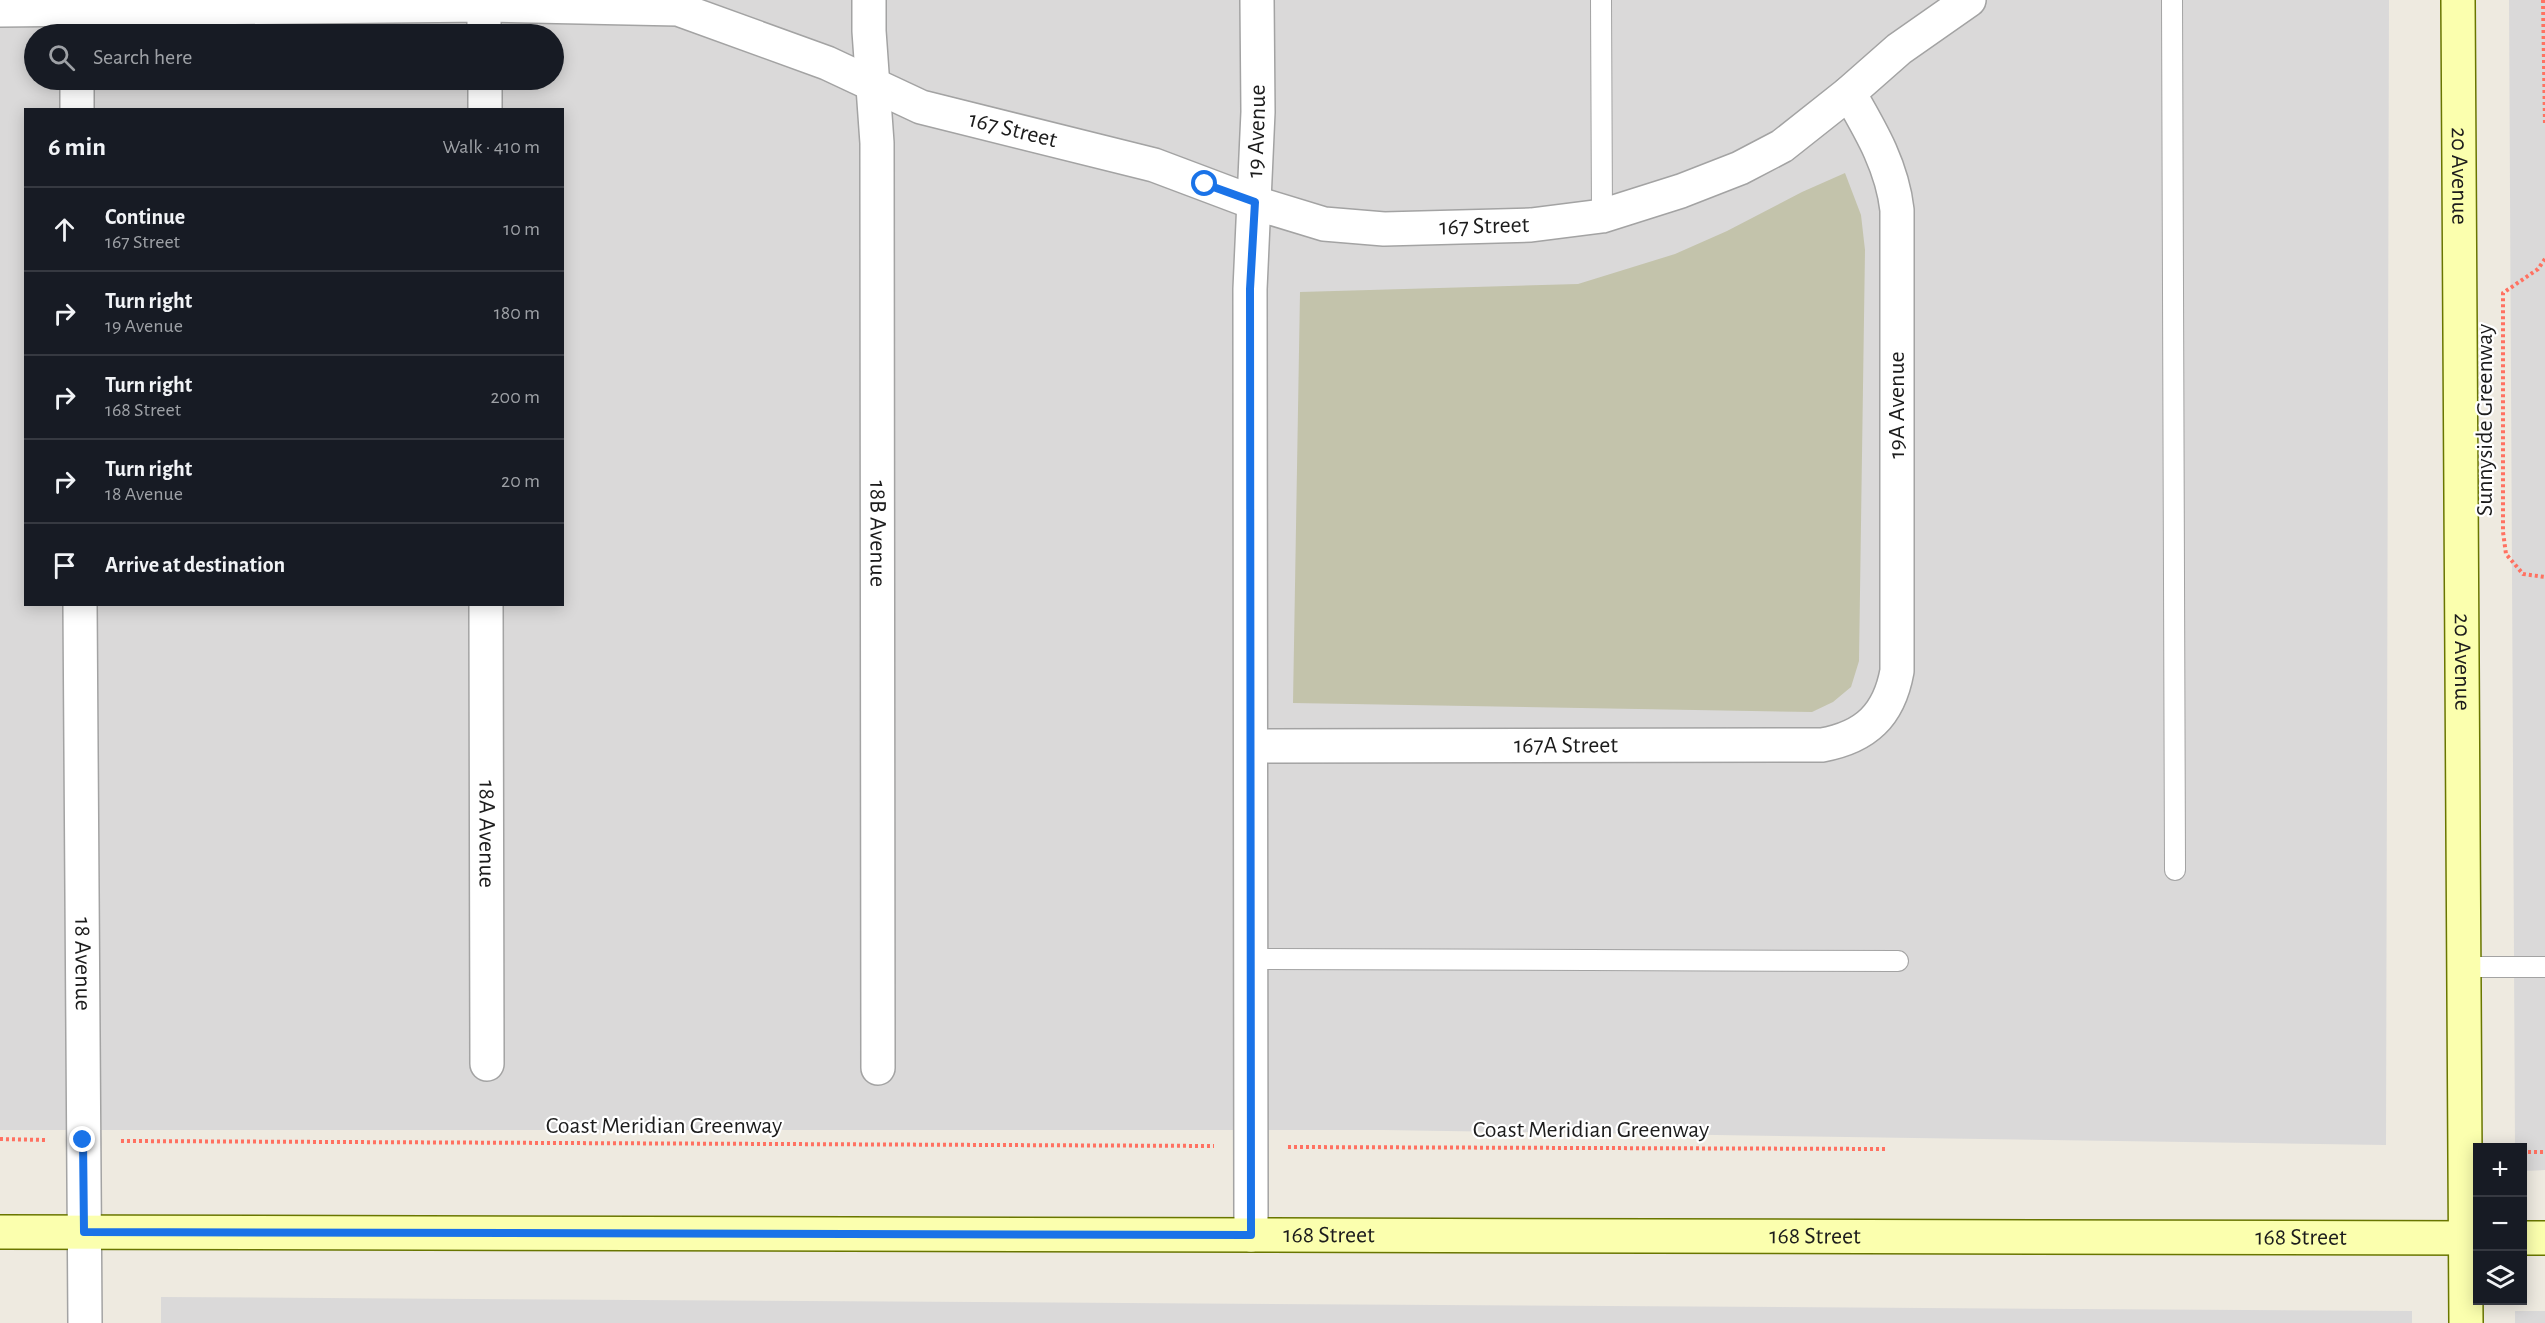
<!DOCTYPE html>
<meta charset="utf-8">
<style>
:root{--surface:#171b24;--page:#20242c;--text:#f1f3f6;--muted:#9ea1a6;--line:#363941}
body{margin:0;font-family:"Alegreya Sans",sans-serif;background:var(--page);color:var(--text)}
.controls{position:absolute;right:18px;bottom:18px;display:grid;overflow:hidden;border-radius:0px;box-shadow:0 3px 15px #0003}
.controls button{width:54px;height:54px;display:grid;place-items:center;padding:0;border:0;border-bottom:2px solid var(--line);background:var(--surface);color:var(--text);font:30px sans-serif}
.stop{position:absolute;width:18px;height:18px;margin:-14px;border:4px solid #1a73e8;border-radius:50%;background:#fff}
.stop.end{background:#1a73e8;border-color:#fff;box-shadow:0 2px 6px #0008}
.list{margin:0;padding:0;list-style:none}
h2{display:flex;justify-content:space-between;align-items:center;height:78px;margin:0;padding:0 24px;font-size:26px}
h2 small{font-size:20px;font-weight:400;color:var(--muted)}
.list li{display:grid;grid-template-columns:39px 1fr auto;gap:18px;align-items:center;box-sizing:border-box;height:84px;padding:0 24px;border-top:2px solid var(--line)}
.list b{display:block;font-size:22px;white-space:nowrap}
.list p{margin:0;font-size:20px;white-space:nowrap;color:var(--muted)}
.list em{font-size:20px;font-style:normal;color:var(--muted)}
.icon{flex:none;width:33px;height:33px;fill:none;stroke:currentColor;stroke-width:2;stroke-linecap:round;stroke-linejoin:round}
.map{position:relative;flex:none;width:2545px;height:1323px;overflow:hidden}
.search{position:absolute;background:var(--surface);box-shadow:0 3px 15px #0003;left:24px;top:24px;width:540px;height:66px;display:flex;align-items:center;gap:15px;box-sizing:border-box;padding:0 21px;border-radius:33px;color:var(--muted);font-size:22px}
.panel{position:absolute;background:var(--surface);box-shadow:0 3px 15px #0003;left:24px;top:108px;width:540px;height:498px;border-radius:0px}
.map>svg:first-child{display:block}
.residential{fill:#dad9d9;fill-rule:evenodd}
.construction{fill:#c3c3ab}
.lines{fill:none;stroke-linecap:round;stroke-linejoin:round}
.lane-casing{stroke:#a3a3a3;stroke-width:22}
.street-casing{stroke:#a3a3a3;stroke-width:36}
.secondary-casing{stroke:#697600;stroke-width:36}
.path{stroke:#ff7161;stroke-width:4;stroke-dasharray:3 3;stroke-linecap:butt}
.lane{stroke:#fff;stroke-width:20}
.street{stroke:#fff;stroke-width:33}
.secondary{stroke:#fbffae;stroke-width:33}
.route{stroke:#1a73e8;stroke-width:8}
.labels{text-anchor:middle;dominant-baseline:central;stroke-width:4.5;stroke-linejoin:round;paint-order:stroke}
.street-label{font-size:24px;fill:#1c1c1c;stroke:#fff}
</style>
<div class="map">
<svg width="2545" height="1323" viewBox="0 0 2545 1323">
<rect width="100%" height="100%" fill="#eeeae0"/>
<g class="residential">
<path d="M0,0h2389l-3,1145 -1002,-15h-1384zM34,34h520v46h-520zM26,110h536v494h-536z"/>
<polygon points="2509,0 2545,0 2545,1170 2523,1171 2522,1148 2515,1147"/>
<polygon points="161,1297 2412,1311 2412,1323 161,1323"/>
<rect x="2515" y="1311" width="30" height="12"/>
</g>
<polygon class="construction" points="1845,173 1861,215 1865,250 1859,661 1851,687 1833,702 1812,712 1293,703 1300,292 1578,284 1675,254 1727,231 1802,192"/>
<g class="lines">
<g class="lane-casing">
<g id="lane">
<polyline points="1601,0 1602,216"/>
<polyline points="2172,0 2175,870"/>
<polyline points="1251,959 1898,961"/>
<polyline points="2465,967 2545,967"/>
</g>
</g>
<g class="street-casing">
<g id="street">
<polyline points="484,0 484,34"/>
<path id="s1" d="M869,0v31l8,112 1,925"/>
<path id="s2" d="M0,10l484,-5 194,4 149,54 94,44 233,58 101,38 69,21 60,5 147,-4 71,-9 79,-25 59,-23 42,-22 67,-53 50,-44 70,-49"/>
<polyline points="77,80 77,110"/>
<polyline points="485,80 485,110"/>
<path id="s3" d="M80,604l5,719"/>
<path id="s4" d="M486,604l1,460"/>
<path id="s5" d="M1251,746l571,-1c44,-8 67,-30 75,-74v-461c-5,-44 -26,-79 -48,-117"/>
<path id="s6" d="M1251,1235l-1,-946 8,-177 -1,-112"/>
</g>
</g>
<g class="secondary-casing">
<g id="secondary">
<path id="s7" d="M2458,0l8,1323"/>
<path id="s8" d="M0,1232l2478,6"/>
<polyline points="2522,1238 2545,1238"/>
</g>
</g>
<g class="path">
<polyline points="2543,0 2545,125"/>
<polyline points="2545,259 2538,269 2503,293 2503,532 2506,554 2523,574 2545,577"/>
<polyline points="0,1139 47,1140"/>
<polyline points="121,1141 1214,1146"/>
<polyline points="1288,1147 1888,1149"/>
<polyline points="2522,1152 2545,1152"/>
</g>
<use href="#lane" class="lane"/>
<use href="#street" class="street"/>
<use href="#secondary" class="secondary"/>
</g>
<g class="lines">
<polyline class="route" points="83,1140 84,1232 1251,1235 1250,289 1255,202 1205,184"/>
</g>
<g class="labels">
<g class="street-label">
<text stroke="none"><textPath href="#s2" startOffset="1035">167 Street</textPath></text>
<text stroke="none"><textPath href="#s6" startOffset="1104">19 Avenue</textPath></text>
<text stroke="none"><textPath href="#s7" startOffset="176">20 Avenue</textPath></text>
<text stroke="none"><textPath href="#s2" startOffset="1521">167 Street</textPath></text>
<text transform="translate(1897 405) rotate(-90)">19A Avenue</text>
<text transform="translate(2485 420) rotate(-90)">Sunnyside Greenway</text>
<text stroke="none"><textPath href="#s1" startOffset="534">18B Avenue</textPath></text>
<text stroke="none"><textPath href="#s7" startOffset="662">20 Avenue</textPath></text>
<text stroke="none"><textPath href="#s5" startOffset="315">167A Street</textPath></text>
<text stroke="none"><textPath href="#s4" startOffset="230">18A Avenue</textPath></text>
<text stroke="none"><textPath href="#s3" startOffset="360">18 Avenue</textPath></text>
<text x="664" y="1126">Coast Meridian Greenway</text>
<text x="1591" y="1130">Coast Meridian Greenway</text>
<text stroke="none"><textPath href="#s8" startOffset="1329">168 Street</textPath></text>
<text stroke="none"><textPath href="#s8" startOffset="1815">168 Street</textPath></text>
<text stroke="none"><textPath href="#s8" startOffset="2301">168 Street</textPath></text>
</g>
</g>
</svg>
<div class="controls">
<button>+</button>
<button>−</button>
<button><svg class="icon" aria-label="layers" viewBox="0 0 24 24"><path d="M12 4l9 5-9 5-9-5zM3 14l9 5 9-5"/></svg></button>
</div>
<div class="stop" style="left:1205px;top:184px"></div>
<div class="stop end" style="left:83px;top:1140px"></div>
<div class="search"><svg class="icon" aria-label="search" viewBox="0 0 24 24"><circle cx="10" cy="10" r="6"/><path d="M15 15l6 6"/></svg>Search here</div>
<section class="panel">
<h2>6 min<small>Walk · 410 m</small></h2>
<ul class="list">
<li><svg class="icon" aria-label="ahead" viewBox="0 0 24 24"><path d="M12 20V5M6 11l6-6 6 6"/></svg><div><b>Continue</b><p>167 Street</p></div><em>10 m</em></li>
<li><svg class="icon" aria-label="right" viewBox="0 0 24 24"><path d="M7 20v-9h11M14 6l5 5-5 5"/></svg><div><b>Turn right</b><p>19 Avenue</p></div><em>180 m</em></li>
<li><svg class="icon" aria-label="right" viewBox="0 0 24 24"><path d="M7 20v-9h11M14 6l5 5-5 5"/></svg><div><b>Turn right</b><p>168 Street</p></div><em>200 m</em></li>
<li><svg class="icon" aria-label="right" viewBox="0 0 24 24"><path d="M7 20v-9h11M14 6l5 5-5 5"/></svg><div><b>Turn right</b><p>18 Avenue</p></div><em>20 m</em></li>
<li><svg class="icon" aria-label="arrive" viewBox="0 0 24 24"><path d="M6 21V4h12l-3 4 3 4H6"/></svg><div><b>Arrive at destination</b></div></li>
</ul>
</section>
</div>
